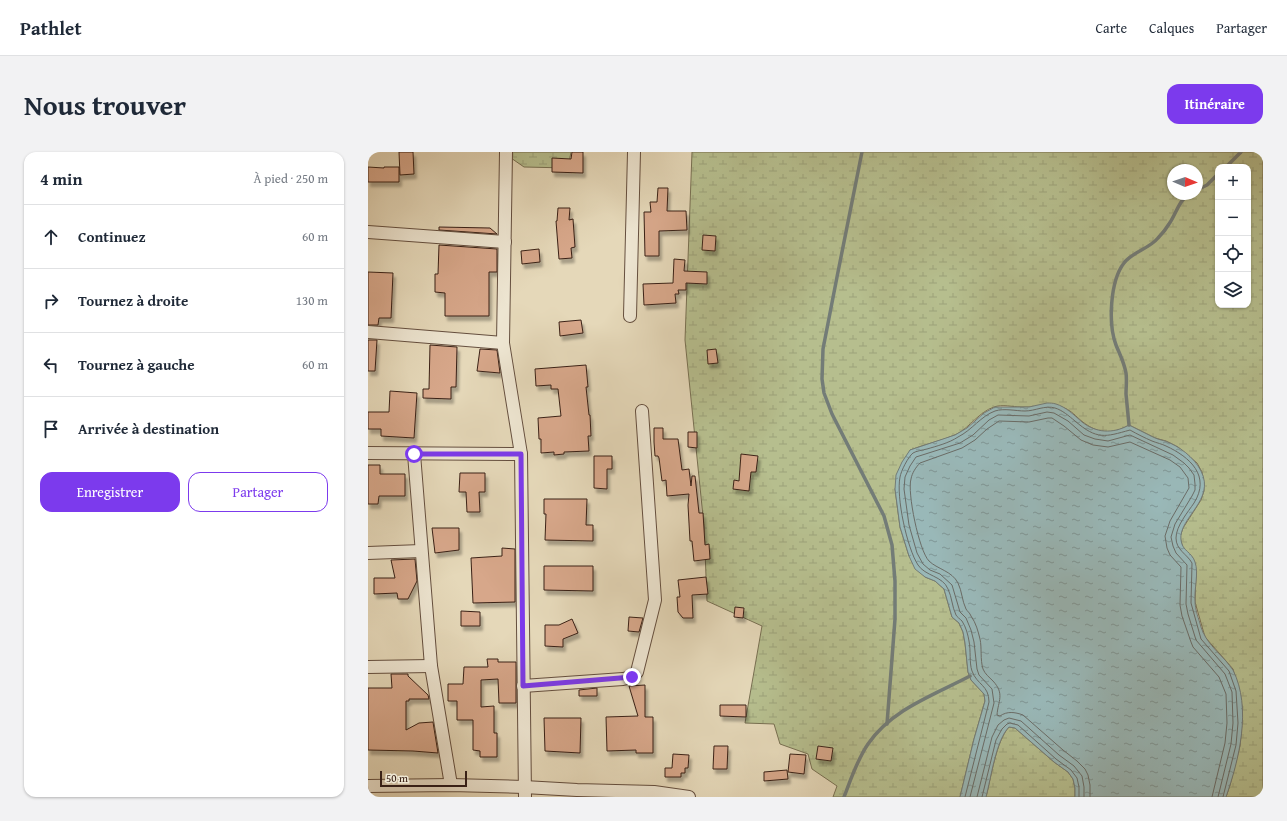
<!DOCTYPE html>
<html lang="fr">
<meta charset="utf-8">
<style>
:root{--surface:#fff;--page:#f2f2f3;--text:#1f2937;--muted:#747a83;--line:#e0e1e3;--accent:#7c3aed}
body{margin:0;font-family:"Gentium Book Plus",serif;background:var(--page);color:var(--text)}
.controls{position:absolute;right:12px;top:12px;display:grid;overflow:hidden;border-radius:8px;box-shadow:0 1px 3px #0004}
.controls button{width:36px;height:36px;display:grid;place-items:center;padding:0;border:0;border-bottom:1px solid var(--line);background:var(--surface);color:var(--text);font:20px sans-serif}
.compass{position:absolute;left:799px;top:12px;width:36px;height:36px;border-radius:50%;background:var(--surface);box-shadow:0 1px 3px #0004;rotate:92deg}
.scale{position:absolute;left:12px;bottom:10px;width:87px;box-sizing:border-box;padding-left:4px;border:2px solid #3a2116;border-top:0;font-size:11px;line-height:14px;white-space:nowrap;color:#3a2116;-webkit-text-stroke:3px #eee6d2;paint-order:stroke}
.stop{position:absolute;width:12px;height:12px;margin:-9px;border:3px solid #7c3aed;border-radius:50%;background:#fff}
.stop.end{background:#7c3aed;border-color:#fff;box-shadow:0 1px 4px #0008}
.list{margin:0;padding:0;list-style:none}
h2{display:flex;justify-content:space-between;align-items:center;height:52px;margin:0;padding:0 16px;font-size:17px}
h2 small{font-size:13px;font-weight:400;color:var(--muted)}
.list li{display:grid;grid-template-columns:26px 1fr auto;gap:12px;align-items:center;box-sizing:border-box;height:64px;padding:0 16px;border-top:1px solid var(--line)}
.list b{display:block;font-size:15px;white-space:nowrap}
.list em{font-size:13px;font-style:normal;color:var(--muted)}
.actions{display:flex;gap:8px;padding:12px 16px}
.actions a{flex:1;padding:9px 0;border:1px solid var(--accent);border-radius:12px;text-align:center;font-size:14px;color:var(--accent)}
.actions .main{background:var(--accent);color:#fff}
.icon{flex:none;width:22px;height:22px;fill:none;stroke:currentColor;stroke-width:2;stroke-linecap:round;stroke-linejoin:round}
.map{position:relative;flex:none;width:895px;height:645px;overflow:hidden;border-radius:12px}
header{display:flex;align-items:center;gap:24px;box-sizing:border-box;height:56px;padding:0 20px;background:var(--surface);border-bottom:1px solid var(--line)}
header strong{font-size:19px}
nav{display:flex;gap:22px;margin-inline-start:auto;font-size:14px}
.intro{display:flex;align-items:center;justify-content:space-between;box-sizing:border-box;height:96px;padding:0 24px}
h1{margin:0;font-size:28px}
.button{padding:10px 18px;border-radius:12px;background:var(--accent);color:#fff;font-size:14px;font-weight:700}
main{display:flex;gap:24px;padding:0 24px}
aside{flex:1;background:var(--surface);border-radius:12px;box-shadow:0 1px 3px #0004}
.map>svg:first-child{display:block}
.wetland{fill:url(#wetland-marsh);stroke:#787052;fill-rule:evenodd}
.water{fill:url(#water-ripples);stroke:#737c77}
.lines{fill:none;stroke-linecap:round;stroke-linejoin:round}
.shore{stroke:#6a6c67;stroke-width:1}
.stream{stroke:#737c77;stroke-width:3.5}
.building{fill:#d7a78a;stroke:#3a2116;filter:url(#shadow)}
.minor-casing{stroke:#654f3f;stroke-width:14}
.minor{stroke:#eee6d2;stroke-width:12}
.route{stroke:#7c3aed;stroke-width:5}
</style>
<header>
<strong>Pathlet</strong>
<nav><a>Carte</a><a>Calques</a><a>Partager</a></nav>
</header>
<div class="intro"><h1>Nous trouver</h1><a class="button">Itinéraire</a></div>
<main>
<aside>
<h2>4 min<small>À pied · 250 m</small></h2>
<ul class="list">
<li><svg class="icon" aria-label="ahead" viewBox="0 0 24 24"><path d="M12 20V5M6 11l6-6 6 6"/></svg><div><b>Continuez</b></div><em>60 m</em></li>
<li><svg class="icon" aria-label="right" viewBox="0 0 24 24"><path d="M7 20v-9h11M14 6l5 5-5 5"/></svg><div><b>Tournez à droite</b></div><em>130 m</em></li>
<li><svg class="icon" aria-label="left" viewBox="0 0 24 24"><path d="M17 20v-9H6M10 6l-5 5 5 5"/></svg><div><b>Tournez à gauche</b></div><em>60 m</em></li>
<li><svg class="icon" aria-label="arrive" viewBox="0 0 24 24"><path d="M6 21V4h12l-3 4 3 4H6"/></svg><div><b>Arrivée à destination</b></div></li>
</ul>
<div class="actions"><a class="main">Enregistrer</a><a>Partager</a></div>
</aside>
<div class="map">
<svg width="895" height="645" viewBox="0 0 895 645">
<defs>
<pattern id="wetland-marsh" width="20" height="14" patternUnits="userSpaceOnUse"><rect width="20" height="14" fill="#b6be8e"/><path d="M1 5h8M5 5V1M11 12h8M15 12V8" fill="none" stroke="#9da37a"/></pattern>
<pattern id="water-ripples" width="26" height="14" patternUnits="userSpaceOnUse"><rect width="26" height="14" fill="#99b8b8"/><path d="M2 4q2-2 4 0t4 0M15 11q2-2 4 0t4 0" fill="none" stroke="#7e9595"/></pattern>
<filter id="shadow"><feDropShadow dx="2.5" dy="4.5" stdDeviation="1" flood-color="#0004"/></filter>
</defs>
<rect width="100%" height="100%" fill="#e5d8b9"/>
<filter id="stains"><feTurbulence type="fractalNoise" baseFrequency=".005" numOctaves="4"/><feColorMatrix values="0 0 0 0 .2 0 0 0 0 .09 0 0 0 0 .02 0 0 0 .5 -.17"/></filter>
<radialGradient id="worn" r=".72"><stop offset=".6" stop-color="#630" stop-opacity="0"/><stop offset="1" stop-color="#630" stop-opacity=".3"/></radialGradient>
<g class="wetland">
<polygon points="143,0 203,0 200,16 156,15 143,6"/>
<path d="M324,0h571v645h-37l4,-12 10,-39 2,-23v-17l-9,-37 -28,-32 -10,-35 1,-29 -3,-15 -10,-10 -3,-11 3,-9 18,-28 3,-9v-8l-2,-11 -5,-9 -19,-16 -12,-6 -11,-3 -26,-13c-20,12 -36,7 -52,-8 -4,-4 -10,-9 -16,-10 -13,0 -26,0 -40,0 -8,0 -19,-3 -27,0 -15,5 -24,20 -37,27 -15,7 -32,10 -47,16l-15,39 5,38 9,29 16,21 10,4 9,8 8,28 7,6 4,9 2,11 3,29 3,8 13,14 1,7 -11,38 -14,58h-127l4,-11 -25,-17 -4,-15 -28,-10 -6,-20 -29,-1 17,-97 -55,-25 -3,-75 -19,-186zM850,15h30v138h-30zM805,18h24v24h-24z"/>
<path d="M641,575l6,1 39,34 14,10 5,7 2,9v9h-89c5,-19 10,-56 23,-70z"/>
</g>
<path class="water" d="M679,251c3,0 6,0 9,1 10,3 18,11 26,18 14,11 31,12 47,3 8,4 16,8 24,12 4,2 8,3 12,4 14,5 29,16 36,30 15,29 -23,47 -20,69 1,11 11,12 14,22 4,11 -1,27 0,39 0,9 4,18 6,26 5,15 15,23 25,34 2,3 5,6 7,9 19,38 6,90 -7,127h-151v-9l-2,-9 -5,-7 -14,-10 -39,-34 -6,-1c-13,13 -18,51 -23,70h-26l14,-58 11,-38 -1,-7 -13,-14 -3,-8 -3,-29 -2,-11 -4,-9 -7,-6 -8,-28 -9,-8 -10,-4 -10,-8 -6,-13 -9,-29 -5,-38 1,-14 6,-13 8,-12 45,-15 12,-7 17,-15 11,-6h34z"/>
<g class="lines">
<g class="shore">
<path d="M597,645l24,-95c0,-17 -12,-17 -17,-31 -3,-9 -1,-20 -3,-30 -1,-6 -3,-14 -7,-20 -2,-2 -5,-4 -6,-6 -4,-8 -4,-18 -8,-26 -5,-13 -23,-13 -30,-24 -11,-17 -22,-68 -18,-88 1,-6 8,-20 13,-24 3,-2 10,-3 14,-4 10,-3 22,-6 31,-12 14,-7 23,-21 37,-26 9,-3 21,0 30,0 10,0 20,-6 30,-3 7,2 14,8 20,13 22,19 30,16 55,9 7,4 15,8 22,11 5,2 10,3 14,5 24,11 45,30 28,57 -6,9 -18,23 -18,35 0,12 11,16 16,25l-1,40 10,36 28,32 7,20 2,32 -2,22 -13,52"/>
<polyline points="602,645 626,551 624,537 611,523 609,517 606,490 603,478 598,466 592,460 584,433 572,422 562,418 555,412 549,401 541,373 536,337 537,325 542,314 548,305 592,291 605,283 621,268 630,263 661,264 679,260 686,261 700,269 716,283 727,287 740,289 762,283 805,303 816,311 821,316 826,323 827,332 827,338 824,344 807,372 803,385 805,394 808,401 819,413 818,452 820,462 828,488 857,522 864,540 865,571 863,592 850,645"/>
<polyline points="609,645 624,585 630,573 636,568 641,566 653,569 691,603 706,614 714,624 716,635 716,645"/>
<polyline points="614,645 628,588 634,577 639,572 642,571 650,573 688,607 703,618 709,626 711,635 711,645"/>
<path d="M722,645v-12l-2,-10 -3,-6 -8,-8 -14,-11 -40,-35c-8,-3 -16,-4 -23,1l-3,-1c1,-14 8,-21 -4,-34 -4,-4 -8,-7 -10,-12 -3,-10 -1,-21 -3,-30 -2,-8 -4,-16 -9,-23 -1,-3 -4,-5 -5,-7 -4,-8 -4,-18 -8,-26 -6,-12 -21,-14 -29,-22 -10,-10 -22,-69 -18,-82 1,-6 5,-12 9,-16l42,-15 13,-8 12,-11 12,-8 30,1 19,-4h4l12,8 17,14 12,5 15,2 22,-5 40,18 10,7 8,11 1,10 -19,33 -5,15 2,12 3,7 11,12 -1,38 2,11 9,26 2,5 26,30 7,17 1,29 -2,20 -13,54"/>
</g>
<g class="stream">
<polyline points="494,0 469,125 455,197 454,227 456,241 464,262 516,364 524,393 527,429 527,467 519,572"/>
<polyline points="858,15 873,0"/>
<polyline points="829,38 839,33 850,22"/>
<path d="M761,273c-1,-10 -2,-20 -3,-31 0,-7 1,-14 0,-21 -2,-11 -6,-18 -10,-28 -8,-21 -6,-64 8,-82 8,-11 25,-14 34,-25 4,-4 8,-9 11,-14 7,-10 10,-24 20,-30"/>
<path d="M476,645c7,-18 13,-37 24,-53 24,-35 66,-49 102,-68"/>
</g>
</g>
<g class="building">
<polygon points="31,0 45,0 46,22 32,23"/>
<polygon points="204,0 215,0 215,21 184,20 184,6 203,7"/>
<polygon points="0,15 16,16 16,15 31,15 31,30 0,30"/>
<polygon points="290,36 300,36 299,59 318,59 319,78 291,79 291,104 277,104 276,60 283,60 282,50 289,50"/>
<polygon points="190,56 202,56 201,68 205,67 207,95 203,96 204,106 191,107 188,69 189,69"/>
<polygon points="71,75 122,76 129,82 71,78"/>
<polygon points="335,83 348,84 347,99 334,98"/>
<polygon points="71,93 129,97 129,120 121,120 121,164 77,164 77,141 67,140 67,122 70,122"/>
<polygon points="171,97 172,110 154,112 153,99"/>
<polygon points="306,107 317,108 316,119 339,120 339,132 318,131 318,138 310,138 311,142 307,142 308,151 276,153 275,132 305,131"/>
<polygon points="0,120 25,121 23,166 11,166 10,173 0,173"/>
<polygon points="213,168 215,181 192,184 191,170"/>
<polygon points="0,188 9,188 7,219 0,219"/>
<polygon points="62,193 89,195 88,235 83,235 83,247 55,246 55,237 61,237"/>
<polygon points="112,197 129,198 132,221 109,219"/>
<polygon points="348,197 350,211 340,212 339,198"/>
<polygon points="218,213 220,235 218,235 221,263 222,263 223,284 220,284 221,299 196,300 196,302 186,303 186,300 173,301 173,287 171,287 170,266 193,264 190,237 183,237 183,233 168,234 167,217"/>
<polygon points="22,239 49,241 46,286 13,284 13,277 0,277 0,260 21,260"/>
<polygon points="286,276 295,276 295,287 310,287 314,318 321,317 323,334 324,324 327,324 331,361 335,361 337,393 341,392 342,407 326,409 324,389 322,389 320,353 321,342 299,344 298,328 294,329 291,306 290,304 287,304 286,290"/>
<polygon points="320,280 329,280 329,296 320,295"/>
<polygon points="373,302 390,304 388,320 383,320 381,339 365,337 366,328 371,329"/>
<polygon points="226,304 244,304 244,317 239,317 239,337 226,336"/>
<polygon points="0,313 12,313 12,322 37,322 37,344 11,344 10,352 0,352"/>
<polygon points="92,321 117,321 117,340 111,340 112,360 99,360 98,340 91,340"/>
<polygon points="176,347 219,347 218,373 225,373 225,389 177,388 178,362 176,362"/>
<polygon points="64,376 91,376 91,398 67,401"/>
<polygon points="134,396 147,397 147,450 105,451 103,406 134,404"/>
<polygon points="47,407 49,429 40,447 30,447 29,441 6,442 6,426 27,426 23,408"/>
<polygon points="176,414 225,414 225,439 176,438"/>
<polygon points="338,425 340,442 324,443 325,466 315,466 310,460 309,445 312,445 310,428"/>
<polygon points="367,455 376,456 375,466 366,465"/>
<polygon points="93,459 112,460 112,474 93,474"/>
<polygon points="261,465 275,466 271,480 260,479"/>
<polygon points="204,467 210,481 195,487 195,495 177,494 177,473 191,473"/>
<polygon points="119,507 130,507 130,510 148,510 148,551 131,551 130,527 113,528 113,555 126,554 126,581 129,581 129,605 112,605 112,599 105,598 105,568 89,568 89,549 80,549 80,532 95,532 96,515 120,515"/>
<polygon points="23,522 40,522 40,524 60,543 61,547 41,547 41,549 38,549 38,578 51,571 65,570 70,601 45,599 0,598 0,536 24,536"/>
<polygon points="277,533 277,565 285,565 285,601 268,601 268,598 239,599 238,565 270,564 261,534"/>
<polygon points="229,536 229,544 211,544 211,538"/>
<polygon points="352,553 378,553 378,565 352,564"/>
<polygon points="176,566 213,566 212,601 177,599"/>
<polygon points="346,594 360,594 359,617 345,617"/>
<polygon points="450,594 465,596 463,609 448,607"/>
<polygon points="305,602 321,603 320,616 317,616 317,621 313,621 313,625 297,625 297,616 304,616"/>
<polygon points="422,602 438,603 436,622 420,620"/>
<polygon points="419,618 420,627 396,629 396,620"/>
</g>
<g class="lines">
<g class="minor-casing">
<g id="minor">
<polyline points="138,0 135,191 153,302 157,645"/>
<polyline points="0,80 137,90"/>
<polyline points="262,164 266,0"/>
<polyline points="0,180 135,191"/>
<polyline points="0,301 153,302"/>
<polyline points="46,302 63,514 83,633"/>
<polyline points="0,401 53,399"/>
<polyline points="0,515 63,514"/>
<polyline points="155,534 255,527 264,525 269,520 287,448 274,259"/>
<polyline points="0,634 83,633 156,635 209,638 286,640 321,645"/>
</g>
</g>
<use href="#minor" class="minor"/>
</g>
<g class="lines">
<polyline class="route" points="46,302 153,302 155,534 264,525"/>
</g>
<rect width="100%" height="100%" filter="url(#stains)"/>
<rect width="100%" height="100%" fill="url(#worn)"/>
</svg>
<div class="controls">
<button>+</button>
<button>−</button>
<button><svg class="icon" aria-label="locate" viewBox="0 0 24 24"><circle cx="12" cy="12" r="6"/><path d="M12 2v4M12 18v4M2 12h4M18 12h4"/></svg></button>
<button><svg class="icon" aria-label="layers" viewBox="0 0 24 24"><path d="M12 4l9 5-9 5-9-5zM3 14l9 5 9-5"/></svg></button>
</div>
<svg class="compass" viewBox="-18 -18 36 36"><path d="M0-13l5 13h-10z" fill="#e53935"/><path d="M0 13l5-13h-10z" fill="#747a83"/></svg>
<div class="scale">50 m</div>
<div class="stop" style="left:46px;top:302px"></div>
<div class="stop end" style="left:264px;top:525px"></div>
</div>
</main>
